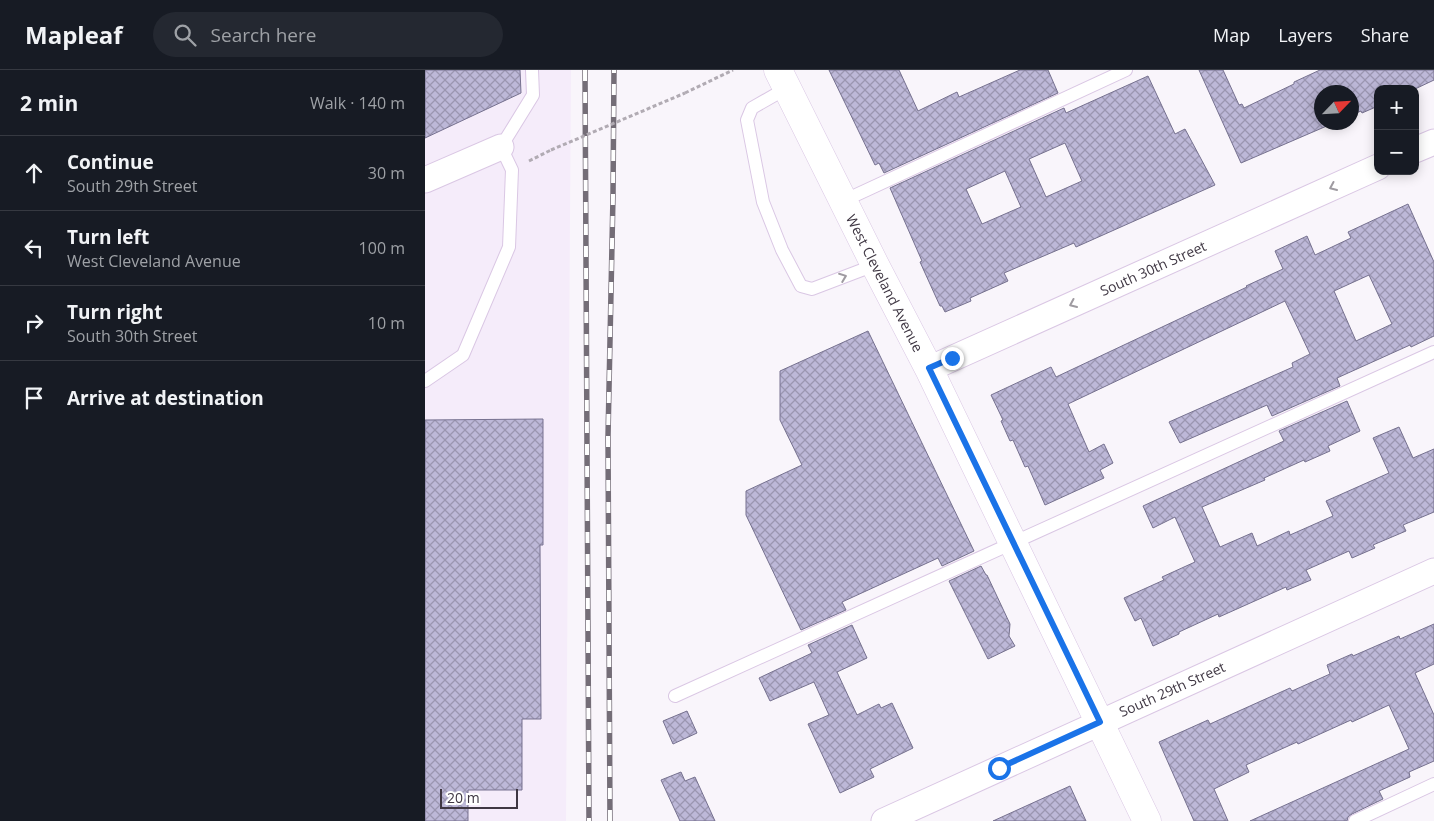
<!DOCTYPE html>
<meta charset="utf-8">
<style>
:root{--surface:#171b24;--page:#242831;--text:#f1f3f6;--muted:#9ea1a6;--line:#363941}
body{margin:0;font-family:"Open Sans",sans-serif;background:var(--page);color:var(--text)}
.controls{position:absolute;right:15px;top:15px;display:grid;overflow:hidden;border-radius:10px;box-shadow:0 2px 12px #0003}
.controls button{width:45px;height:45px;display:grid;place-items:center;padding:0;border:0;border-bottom:1px solid var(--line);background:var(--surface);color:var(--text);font:25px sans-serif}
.compass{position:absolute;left:889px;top:15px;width:45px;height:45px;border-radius:50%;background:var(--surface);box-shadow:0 2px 12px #0003;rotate:65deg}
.scale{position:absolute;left:15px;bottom:12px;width:78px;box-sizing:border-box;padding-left:5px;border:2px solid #3f3743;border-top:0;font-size:14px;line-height:18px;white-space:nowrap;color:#3f3743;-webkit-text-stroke:4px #fff;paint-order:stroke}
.stop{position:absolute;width:15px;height:15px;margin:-11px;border:4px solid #1a73e8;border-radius:50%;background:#fff}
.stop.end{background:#1a73e8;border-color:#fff;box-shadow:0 1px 5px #0008}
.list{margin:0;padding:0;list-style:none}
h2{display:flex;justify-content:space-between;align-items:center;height:65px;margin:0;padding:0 20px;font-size:21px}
h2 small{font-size:16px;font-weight:400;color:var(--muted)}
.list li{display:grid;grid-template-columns:32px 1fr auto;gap:15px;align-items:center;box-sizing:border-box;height:75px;padding:0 20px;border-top:1px solid var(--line)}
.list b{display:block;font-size:19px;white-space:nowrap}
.list p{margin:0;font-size:16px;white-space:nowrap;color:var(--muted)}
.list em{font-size:16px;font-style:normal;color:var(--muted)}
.icon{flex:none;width:28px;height:28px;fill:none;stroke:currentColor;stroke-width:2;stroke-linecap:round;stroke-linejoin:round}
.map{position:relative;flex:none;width:1009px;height:751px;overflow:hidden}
header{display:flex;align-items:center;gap:30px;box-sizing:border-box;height:70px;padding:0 25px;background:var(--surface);border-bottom:1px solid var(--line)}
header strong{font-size:24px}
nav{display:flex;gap:28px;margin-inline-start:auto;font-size:18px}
.search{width:350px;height:45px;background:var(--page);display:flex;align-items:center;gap:12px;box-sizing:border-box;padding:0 18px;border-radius:28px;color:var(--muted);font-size:19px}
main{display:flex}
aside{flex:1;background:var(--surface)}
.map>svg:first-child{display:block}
.built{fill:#f5ecfa}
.building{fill:url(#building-cross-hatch);stroke:#76718f;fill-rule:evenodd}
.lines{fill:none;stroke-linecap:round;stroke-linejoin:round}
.lane-casing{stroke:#dac7e4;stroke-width:14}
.street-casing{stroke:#dac7e4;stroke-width:27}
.secondary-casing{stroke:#dac7e4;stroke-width:29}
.path{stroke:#b1abb3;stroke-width:3;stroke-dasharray:4 2.5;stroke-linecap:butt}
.lane{stroke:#fff;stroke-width:12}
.street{stroke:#fff;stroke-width:25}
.secondary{stroke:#fff;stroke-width:28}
.rail-casing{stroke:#746d77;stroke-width:5.5}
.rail{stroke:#fff;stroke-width:4;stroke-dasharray:11;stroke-linecap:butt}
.path-bridge{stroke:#b1abb3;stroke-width:3;stroke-dasharray:4 2.5;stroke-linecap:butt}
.oneway{stroke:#9f9ba1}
.route{stroke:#1a73e8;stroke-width:6}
.labels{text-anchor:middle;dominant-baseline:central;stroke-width:4.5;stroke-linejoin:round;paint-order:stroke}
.street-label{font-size:14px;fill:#3f3743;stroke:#fff}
</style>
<header>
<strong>Mapleaf</strong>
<div class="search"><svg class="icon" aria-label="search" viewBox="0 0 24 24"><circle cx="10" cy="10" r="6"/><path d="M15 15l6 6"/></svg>Search here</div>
<nav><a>Map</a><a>Layers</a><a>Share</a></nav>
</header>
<main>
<aside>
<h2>2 min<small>Walk · 140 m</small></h2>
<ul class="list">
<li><svg class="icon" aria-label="ahead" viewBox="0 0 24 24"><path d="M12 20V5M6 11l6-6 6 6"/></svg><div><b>Continue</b><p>South 29th Street</p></div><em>30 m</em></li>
<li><svg class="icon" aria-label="left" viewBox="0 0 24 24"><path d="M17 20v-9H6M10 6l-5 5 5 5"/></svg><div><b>Turn left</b><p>West Cleveland Avenue</p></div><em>100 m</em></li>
<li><svg class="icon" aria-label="right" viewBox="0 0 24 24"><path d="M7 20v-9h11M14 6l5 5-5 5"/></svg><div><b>Turn right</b><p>South 30th Street</p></div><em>10 m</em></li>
<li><svg class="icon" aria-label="arrive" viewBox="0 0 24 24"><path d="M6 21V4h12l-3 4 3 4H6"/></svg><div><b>Arrive at destination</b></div></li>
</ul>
</aside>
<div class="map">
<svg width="1009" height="751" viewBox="0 0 1009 751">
<defs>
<pattern id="building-cross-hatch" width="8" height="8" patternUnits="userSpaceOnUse" patternTransform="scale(1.25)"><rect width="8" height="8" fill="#bdb8d8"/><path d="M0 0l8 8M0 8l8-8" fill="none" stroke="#9b96b1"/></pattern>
</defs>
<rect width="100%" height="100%" fill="#f9f5fb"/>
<polygon class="built" points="0,0 146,0 141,751 0,751"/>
<g class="building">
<polygon points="0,0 95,0 96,23 0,68"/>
<polygon points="404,0 474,0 493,41 532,22 534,27 595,0 623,0 633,23 459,103 454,93 450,95"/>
<polygon points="774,0 798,0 814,35 817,34 819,38 869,14 869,12 895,0 1009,0 1009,10 990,19 953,19 953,36 937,43 936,41 926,45 926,22 896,22 896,52 911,52 816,93"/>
<path d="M723,6l27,58 10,-5 30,56 -139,62 -2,-4 -70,30 4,8 -38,17 1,3 -26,11 -3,-6h-2l-20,-44 2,-1 -32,-73 174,-80 2,5zM640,73l17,38 -36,16 -17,-38zM580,101l16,36 -39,17 -16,-35z"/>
<path d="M983,134l26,58v74l-23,11 -1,-2 -73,33 3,8 -68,30 -5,-11 -87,38 -11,-21 124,-55 -1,-4 18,-9 -25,-53 -217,103 21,48 15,-8 9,19 -13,7 4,8 -59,27 -17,-39 -3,1 -12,-27 -3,1 -9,-20 2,-1 -12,-25 60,-28 5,10 191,-90 -1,-1 37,-17 -8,-18 32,-15 8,19 36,-17 -3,-6zM944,205l23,49 -36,17 -22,-50z"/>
<polygon points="443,261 549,481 517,496 513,488 417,532 421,540 376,560 321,445 321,421 377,395 355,350 355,301"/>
<polygon points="922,331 935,361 903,376 905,381 880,392 879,390 839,408 840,410 777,437 795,477 827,463 832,476 864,461 865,465 908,446 901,431 964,403 948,368 974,357 988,388 1009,379 1009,442 978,455 981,461 948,475 950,478 927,488 924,481 881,500 886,510 862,520 861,517 794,547 793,544 754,562 754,564 728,576 716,548 710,551 699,528 739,510 737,507 770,492 750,447 728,458 718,436 859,371 854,361"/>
<polygon points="118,349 118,475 115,475 116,649 97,649 97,720 43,720 43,751 0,751 0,350"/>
<polygon points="556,496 561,505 562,505 585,554 584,566 590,576 563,589 524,511"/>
<polygon points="1009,554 1009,594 990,603 1009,645 1009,691 984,702 985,707 954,721 958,729 927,744 923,747 922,751 825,751 984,679 964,635 927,652 926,650 873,674 872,672 821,695 824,702 789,719 803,751 769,751 734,672 783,650 785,654 865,618 867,621 905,604 902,595 927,584 928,586 974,566 975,569"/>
<polygon points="427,555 442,588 412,602 432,645 454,634 456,638 467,633 488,678 445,699 449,707 415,723 383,654 404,645 389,612 345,631 334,608 387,583 383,575"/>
<polygon points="262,641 272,663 248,674 238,651"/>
<polygon points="256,702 260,711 270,707 290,751 255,751 236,710"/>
<polygon points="645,716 661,751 568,751"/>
</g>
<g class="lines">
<g class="lane-casing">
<g id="lane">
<polyline points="362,18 327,38 322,50 338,132 357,180 376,216 387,219 450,195"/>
<polyline points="418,131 701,0"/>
<polyline points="0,311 38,285 84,177 87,100 76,77 108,25 107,0"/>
<polyline points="250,626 1009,282"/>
<polyline points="930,751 1009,714"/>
</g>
</g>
<g class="street-casing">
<g id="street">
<polyline points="990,80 1009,72"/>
<polyline points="0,110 76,77"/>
<polyline points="504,299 953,97"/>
<polyline points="459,751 1009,501"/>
</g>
</g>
<g class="secondary-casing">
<polyline id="secondary" points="353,0 450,195 504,299 722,751"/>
</g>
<g class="path">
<polyline points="260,23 308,0"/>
<polyline points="104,91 126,80"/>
</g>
<use href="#lane" class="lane"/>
<use href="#street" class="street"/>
<use href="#secondary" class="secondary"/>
<g class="rail-casing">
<g id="rail">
<polyline points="160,0 164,751"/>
<polyline points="185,751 183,367 188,126 189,0"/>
</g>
</g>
<use href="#rail" class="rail"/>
<polyline class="path-bridge" points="126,80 260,23"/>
</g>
<defs><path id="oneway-chevron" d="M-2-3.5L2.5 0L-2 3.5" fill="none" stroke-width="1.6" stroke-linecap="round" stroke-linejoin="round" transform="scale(1.25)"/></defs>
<g class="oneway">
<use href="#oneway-chevron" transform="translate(908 117) rotate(156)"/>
<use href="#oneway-chevron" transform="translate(418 207) rotate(-21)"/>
<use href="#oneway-chevron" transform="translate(648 234) rotate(156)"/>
</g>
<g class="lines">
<polyline class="route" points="527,288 504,298 675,652 574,698"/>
</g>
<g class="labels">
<g class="street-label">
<text transform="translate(728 198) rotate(-24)">South 30th Street</text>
<text transform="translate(460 213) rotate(63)">West Cleveland Avenue</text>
<text transform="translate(747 619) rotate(-24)">South 29th Street</text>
</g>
</g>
</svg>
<div class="controls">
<button>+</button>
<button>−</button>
</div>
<svg class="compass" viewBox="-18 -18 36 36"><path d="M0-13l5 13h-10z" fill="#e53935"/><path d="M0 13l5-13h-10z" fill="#9ea1a6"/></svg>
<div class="scale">20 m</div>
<div class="stop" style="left:574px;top:698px"></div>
<div class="stop end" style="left:527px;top:288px"></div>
</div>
</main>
